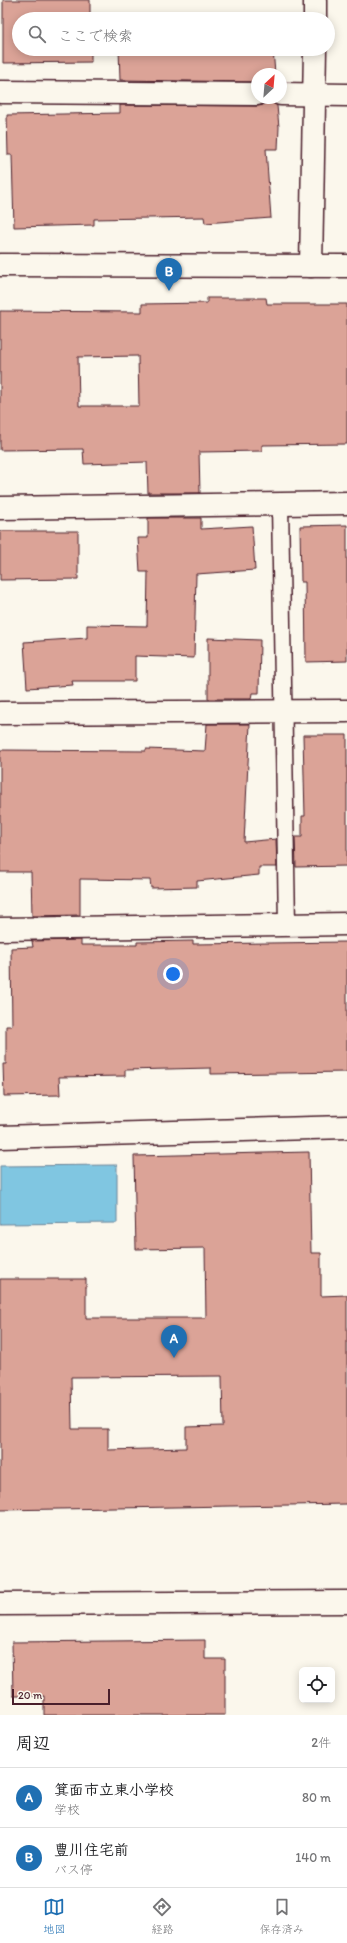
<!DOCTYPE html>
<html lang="ja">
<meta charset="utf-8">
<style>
:root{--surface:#fff;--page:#f2f2f2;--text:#202124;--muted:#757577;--line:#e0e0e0;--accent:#1f6fb2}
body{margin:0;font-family:Itim,"Klee One",sans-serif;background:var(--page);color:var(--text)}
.controls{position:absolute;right:12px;bottom:12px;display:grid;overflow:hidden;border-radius:6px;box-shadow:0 2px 10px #0003}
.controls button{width:36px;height:36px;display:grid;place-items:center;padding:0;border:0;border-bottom:1px solid var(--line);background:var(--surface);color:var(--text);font:20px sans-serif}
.compass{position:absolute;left:251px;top:68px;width:36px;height:36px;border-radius:50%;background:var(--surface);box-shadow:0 2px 10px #0003;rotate:26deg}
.scale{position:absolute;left:12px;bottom:10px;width:98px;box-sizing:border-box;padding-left:4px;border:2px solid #4a1f2b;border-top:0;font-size:11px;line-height:14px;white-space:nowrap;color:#4a1f2b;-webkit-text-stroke:3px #fbf7ec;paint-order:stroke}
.you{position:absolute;left:173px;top:974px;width:14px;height:14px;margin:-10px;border:3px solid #fff;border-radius:50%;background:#1a73e8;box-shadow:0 0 0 6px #1a73e833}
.badge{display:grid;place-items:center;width:26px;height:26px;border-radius:50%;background:var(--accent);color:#fff;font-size:13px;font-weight:700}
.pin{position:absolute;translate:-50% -33px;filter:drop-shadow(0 1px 2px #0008)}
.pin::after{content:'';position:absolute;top:21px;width:14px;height:12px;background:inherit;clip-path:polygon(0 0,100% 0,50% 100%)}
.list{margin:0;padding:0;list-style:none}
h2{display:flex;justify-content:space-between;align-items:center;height:52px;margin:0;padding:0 16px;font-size:17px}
h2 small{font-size:13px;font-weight:400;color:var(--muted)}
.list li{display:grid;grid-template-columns:26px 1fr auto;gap:12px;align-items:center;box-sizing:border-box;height:60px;padding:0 16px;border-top:1px solid var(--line)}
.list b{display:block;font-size:15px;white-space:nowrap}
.list p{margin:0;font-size:13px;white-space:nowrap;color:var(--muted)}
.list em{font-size:13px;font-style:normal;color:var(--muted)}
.icon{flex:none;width:22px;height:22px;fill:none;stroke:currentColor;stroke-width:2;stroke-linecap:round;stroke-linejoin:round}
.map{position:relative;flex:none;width:347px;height:1715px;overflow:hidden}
.search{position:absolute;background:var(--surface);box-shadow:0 2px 10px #0003;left:12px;right:12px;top:12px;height:44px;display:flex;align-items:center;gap:10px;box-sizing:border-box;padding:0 14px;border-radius:22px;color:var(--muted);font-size:15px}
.sheet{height:172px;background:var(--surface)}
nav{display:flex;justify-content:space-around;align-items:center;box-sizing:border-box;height:56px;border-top:1px solid var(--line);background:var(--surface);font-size:11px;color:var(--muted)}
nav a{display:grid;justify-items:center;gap:2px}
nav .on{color:var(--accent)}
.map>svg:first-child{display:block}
.water{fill:#80c6e1;stroke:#6a8398}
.building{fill:#dba397;stroke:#4a1f2b;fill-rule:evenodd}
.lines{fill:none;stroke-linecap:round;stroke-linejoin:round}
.service-casing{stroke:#4a1f2b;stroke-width:19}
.pedestrian-casing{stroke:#4a1f2b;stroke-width:25}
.minor-casing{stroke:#4a1f2b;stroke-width:25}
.tertiary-casing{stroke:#4a1f2b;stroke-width:25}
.service{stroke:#fbf7ec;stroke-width:16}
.pedestrian{stroke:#fbf7ec;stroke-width:22}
.minor{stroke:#fbf7ec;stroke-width:22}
.tertiary{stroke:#fbf7ec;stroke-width:22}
</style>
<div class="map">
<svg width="347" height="1715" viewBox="0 0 347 1715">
<rect width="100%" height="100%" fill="#fbf7ec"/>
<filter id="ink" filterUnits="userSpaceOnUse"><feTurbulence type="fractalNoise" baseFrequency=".025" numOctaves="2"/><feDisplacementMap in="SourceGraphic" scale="8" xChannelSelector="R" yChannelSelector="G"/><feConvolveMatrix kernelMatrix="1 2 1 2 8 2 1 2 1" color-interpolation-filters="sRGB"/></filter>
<g filter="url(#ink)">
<polygon class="water" points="117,1165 117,1223 0,1224 0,1166"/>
<g class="building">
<polygon points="3,0 90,0 90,19 19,19 19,49 91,49 91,62 3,63"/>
<polygon points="119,49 273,49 275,74 257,74 257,82 120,80"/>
<polygon points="268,98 277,106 279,127 278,149 266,149 271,218 205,223 204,217 94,219 94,225 14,227 12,155 8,155 7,115 120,113 120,105 257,106 263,105"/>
<path d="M207,298h59l1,6h80v140l-85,1v6l-63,1 1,41h-52l-1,-31 -63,2 -1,-15 -83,1v-139l142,1v-8l65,-1zM138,356l1,50h-60l-1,-49z"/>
<polygon points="148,518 201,518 201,529 252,526 255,570 196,574 194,658 135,656 135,681 72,681 73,685 27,688 24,642 87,638 87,625 147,626 148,572 140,572 138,538 148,538"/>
<polygon points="347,525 347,661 306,662 305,582 301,582 300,526"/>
<polygon points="0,531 78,531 78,579 0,580"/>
<polygon points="208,638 260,640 259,693 252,693 251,699 208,699"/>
<polygon points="207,724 250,724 244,842 276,839 277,867 259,867 259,875 197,881 197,887 151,888 150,880 80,879 80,915 32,916 31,872 0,872 0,750 146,751 146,749 205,751"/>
<polygon points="303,735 347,735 347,866 296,867 295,837 302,837 302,816 305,816"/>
<polygon points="81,940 81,945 137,945 137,942 193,941 193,944 347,942 347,1072 211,1074 211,1068 125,1070 125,1076 59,1077 60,1095 4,1096 3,1064 6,1064 6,1026 12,1026 11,948 33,947 32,941"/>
<path d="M309,1152l2,101h10v43l26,-1v209l-347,6v-231h86v39h120l-1,-70 -69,1 -2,-93zM222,1376l1,50 -37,1v21l-78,2v-21h-36l-1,-52z"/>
<polygon points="205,1640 205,1659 225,1659 225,1715 44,1715 44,1696 13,1696 12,1642"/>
</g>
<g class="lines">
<g class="service-casing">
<polyline id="service" points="280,504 287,925"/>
</g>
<g class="pedestrian-casing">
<g id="pedestrian">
<polyline points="315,19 315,0"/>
<polyline points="311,266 315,49"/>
</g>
</g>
<g class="minor-casing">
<g id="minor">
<polyline points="0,92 257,94"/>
<polyline points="281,94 347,95"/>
<polyline points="0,508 347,503"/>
<polyline points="0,713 347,711"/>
<polyline points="0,929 347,924"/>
<polyline points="0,1137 347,1127"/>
</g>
</g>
<g class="tertiary-casing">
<g id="tertiary">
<polyline points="0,265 347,266"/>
<polyline points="0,1604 347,1602"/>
</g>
</g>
<use href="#service" class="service"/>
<use href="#pedestrian" class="pedestrian"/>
<use href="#minor" class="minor"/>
<use href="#tertiary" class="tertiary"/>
</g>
</g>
</svg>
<div class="controls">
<button><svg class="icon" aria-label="locate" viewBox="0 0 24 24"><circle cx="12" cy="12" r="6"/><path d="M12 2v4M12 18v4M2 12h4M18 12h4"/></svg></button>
</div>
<svg class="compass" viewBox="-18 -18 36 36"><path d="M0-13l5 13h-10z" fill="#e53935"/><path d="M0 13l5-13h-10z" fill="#757577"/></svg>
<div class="scale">20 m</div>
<div class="you"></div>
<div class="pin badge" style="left:174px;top:1358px">A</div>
<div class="pin badge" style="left:169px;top:291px">B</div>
<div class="search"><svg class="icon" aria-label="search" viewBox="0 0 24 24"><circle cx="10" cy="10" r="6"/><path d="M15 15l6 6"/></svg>ここで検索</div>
</div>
<section class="sheet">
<h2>周辺<small>2件</small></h2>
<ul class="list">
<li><span class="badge">A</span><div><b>箕面市立東小学校</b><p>学校</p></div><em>80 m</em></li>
<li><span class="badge">B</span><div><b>豊川住宅前</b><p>バス停</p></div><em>140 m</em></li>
</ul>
</section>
<nav>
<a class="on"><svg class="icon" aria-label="map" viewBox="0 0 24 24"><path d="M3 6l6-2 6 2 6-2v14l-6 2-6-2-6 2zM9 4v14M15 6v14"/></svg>地図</a>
<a><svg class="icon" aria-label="directions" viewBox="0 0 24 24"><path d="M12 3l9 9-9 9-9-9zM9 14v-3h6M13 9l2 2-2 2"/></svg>経路</a>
<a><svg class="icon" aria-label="saved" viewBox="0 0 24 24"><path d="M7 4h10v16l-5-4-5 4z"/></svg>保存済み</a>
</nav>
